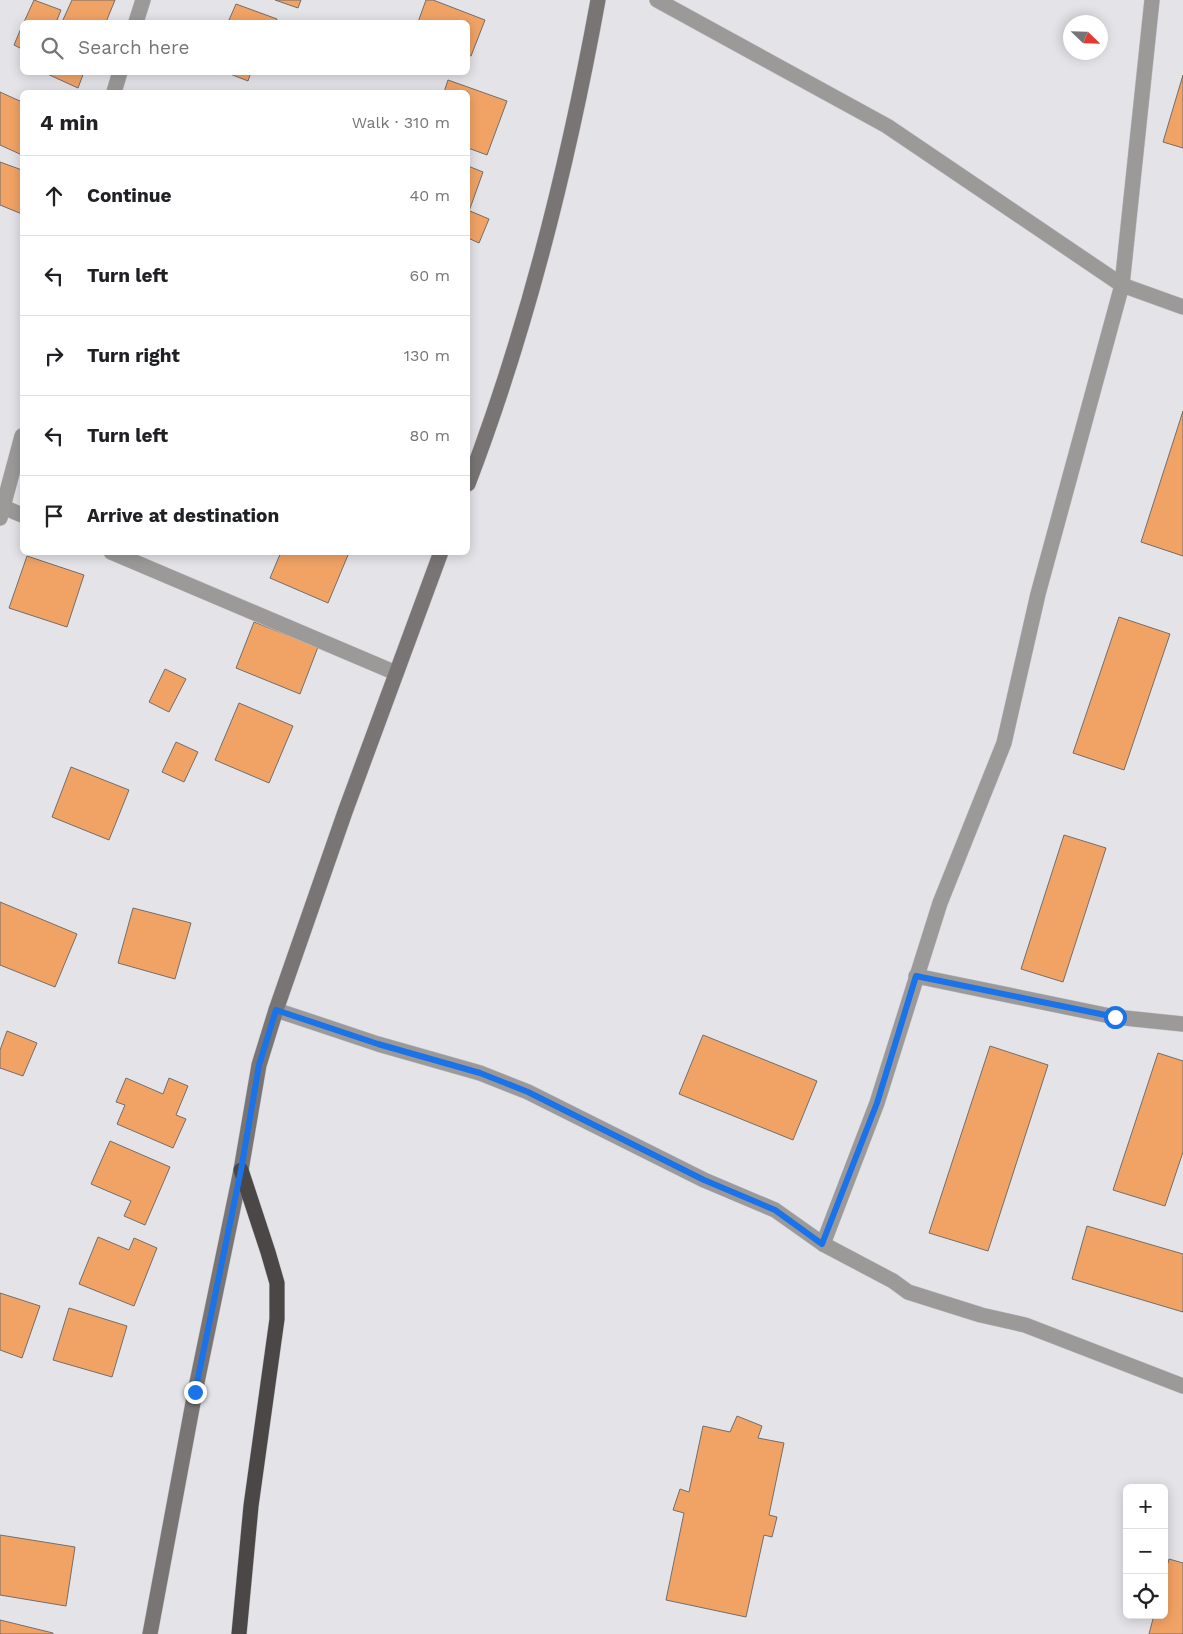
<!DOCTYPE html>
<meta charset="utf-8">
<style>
:root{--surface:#fff;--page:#f2f2f2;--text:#202124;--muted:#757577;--line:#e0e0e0}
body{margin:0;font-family:"Work Sans",sans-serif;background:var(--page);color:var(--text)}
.controls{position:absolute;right:15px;bottom:15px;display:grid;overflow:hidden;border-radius:8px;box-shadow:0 2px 12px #0003}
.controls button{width:45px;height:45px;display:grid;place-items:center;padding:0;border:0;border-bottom:1px solid var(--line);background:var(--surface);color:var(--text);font:25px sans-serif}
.compass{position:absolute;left:1063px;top:15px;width:45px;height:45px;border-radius:50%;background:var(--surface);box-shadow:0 2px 12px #0003;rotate:113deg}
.stop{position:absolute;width:15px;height:15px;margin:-11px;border:4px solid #1a73e8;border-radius:50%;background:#fff}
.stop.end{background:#1a73e8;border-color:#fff;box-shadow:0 1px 5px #0008}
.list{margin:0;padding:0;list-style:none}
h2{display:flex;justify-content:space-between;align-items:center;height:65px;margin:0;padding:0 20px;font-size:21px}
h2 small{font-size:16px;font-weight:400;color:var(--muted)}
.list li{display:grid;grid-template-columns:32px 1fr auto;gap:15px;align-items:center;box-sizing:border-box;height:80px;padding:0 20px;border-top:1px solid var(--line)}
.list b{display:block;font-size:19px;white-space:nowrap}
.list em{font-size:16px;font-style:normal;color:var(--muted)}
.icon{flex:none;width:28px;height:28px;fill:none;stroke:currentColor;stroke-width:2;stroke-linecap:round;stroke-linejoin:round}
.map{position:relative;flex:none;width:1183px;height:1634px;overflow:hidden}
.search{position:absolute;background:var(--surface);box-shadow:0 2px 12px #0003;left:20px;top:20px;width:450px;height:55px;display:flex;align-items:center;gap:12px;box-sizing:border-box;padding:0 18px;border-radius:8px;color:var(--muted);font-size:19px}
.panel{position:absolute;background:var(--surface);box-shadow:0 2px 12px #0003;left:20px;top:90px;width:450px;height:465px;border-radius:8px}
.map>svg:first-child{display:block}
.building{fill:#f1a365;stroke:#736e6b}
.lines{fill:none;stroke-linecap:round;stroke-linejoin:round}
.street-casing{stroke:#bfbfc4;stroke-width:16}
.secondary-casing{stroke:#bfbfc4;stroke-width:16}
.highway-casing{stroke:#bfbfc4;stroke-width:16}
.street{stroke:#9c9999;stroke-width:15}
.secondary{stroke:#797575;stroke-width:15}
.highway{stroke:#4c4747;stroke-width:15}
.route{stroke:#1a73e8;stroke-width:6}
</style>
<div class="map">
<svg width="1183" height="1634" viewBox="0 0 1183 1634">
<rect width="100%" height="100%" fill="#e3e3e8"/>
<g class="building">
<polygon points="34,0 61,10 57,20 62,22 72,0 115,0 106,22 24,22"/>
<polygon points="275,0 301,0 298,8"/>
<polygon points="426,0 433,0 485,20 471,56 468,55 468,22 418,22"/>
<polygon points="236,4 277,19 276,22 235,22 229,20"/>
<polygon points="22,26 22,49 14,45"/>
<polygon points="43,72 84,72 78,88"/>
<polygon points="225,72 251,72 248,81"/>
<polygon points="1183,75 1183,148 1163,142"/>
<polygon points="448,80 507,101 487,155 468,148 468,92 444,92"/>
<polygon points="0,92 22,102 22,155 0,145"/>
<polygon points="0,162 22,170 22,214 0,205"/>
<polygon points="468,166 483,172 468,214"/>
<polygon points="470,211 489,219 479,243 468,238 468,218"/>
<polygon points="1183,411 1183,556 1141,542"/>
<polygon points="281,552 342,552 348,555 328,603 270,578"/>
<polygon points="27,556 84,575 67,627 9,608"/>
<polygon points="1119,617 1170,634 1124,770 1073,753"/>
<polygon points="254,622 318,647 300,694 236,668"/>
<polygon points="165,669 186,679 169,712 149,702"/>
<polygon points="239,703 293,726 269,783 215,760"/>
<polygon points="176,742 198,752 184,782 162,772"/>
<polygon points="71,767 129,790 109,840 52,817"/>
<polygon points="1064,835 1106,848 1063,982 1021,969"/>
<polygon points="0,902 77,934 55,987 0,965"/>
<polygon points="133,908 191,923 175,979 118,963"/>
<polygon points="7,1031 37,1043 23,1076 0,1068 0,1050"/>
<polygon points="703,1035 817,1081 793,1140 679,1094"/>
<polygon points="990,1046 1048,1065 988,1251 929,1233"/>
<polygon points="1158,1053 1183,1061 1183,1152 1165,1206 1113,1190"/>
<polygon points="126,1078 163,1094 169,1078 188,1086 176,1115 186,1119 173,1148 117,1124 125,1105 116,1102"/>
<polygon points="110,1141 170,1167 145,1225 124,1216 131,1201 91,1184"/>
<polygon points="1087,1226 1183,1254 1183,1312 1072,1279"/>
<polygon points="98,1237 129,1250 134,1238 157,1248 134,1306 79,1284"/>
<polygon points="0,1293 40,1306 22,1358 0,1350"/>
<polygon points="69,1308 127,1326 112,1377 53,1360"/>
<polygon points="737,1416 762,1426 758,1438 784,1443 769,1515 777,1517 772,1537 764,1535 746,1617 666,1600 684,1513 673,1510 680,1489 689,1492 703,1426 730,1432"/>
<polygon points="0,1535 75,1547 66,1606 0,1595"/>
<polygon points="1169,1559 1183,1563 1183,1634 1149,1634 1154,1615 1164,1615 1164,1577"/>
<polygon points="0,1620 53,1633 53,1634 0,1634"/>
</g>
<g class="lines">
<g class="street-casing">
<g id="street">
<polyline points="657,0 887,126 1122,285 1152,0"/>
<polyline points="136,22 143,0"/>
<polyline points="114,92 120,72"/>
<polyline points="3,507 22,515"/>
<polyline points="0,518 22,436"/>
<polyline points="111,552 396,673"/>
<polyline points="916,976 1115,1017 1183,1024"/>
<polyline points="276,1010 378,1044 480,1073 528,1092 704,1180 775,1210 823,1244 893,1281 908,1292 981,1315 1025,1325 1183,1386"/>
<polyline points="823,1244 877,1103 940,903 1004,743 1038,594 1122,285 1183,307"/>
</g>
</g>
<g class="secondary-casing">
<g id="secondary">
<path d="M468,484c60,-157 100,-319 130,-484"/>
<polyline points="150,1634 195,1392 241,1170 259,1065 276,1010 345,812 441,552"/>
</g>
</g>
<g class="highway-casing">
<polyline id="highway" points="239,1634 251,1506 277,1319 277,1283 268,1252 241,1170"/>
</g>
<use href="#street" class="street"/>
<use href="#secondary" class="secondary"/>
<use href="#highway" class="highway"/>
</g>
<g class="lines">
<polyline class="route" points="195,1392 241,1170 259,1065 276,1010 378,1044 480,1073 528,1092 704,1180 775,1210 822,1244 877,1103 916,976 1115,1017"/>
</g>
</svg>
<div class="controls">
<button>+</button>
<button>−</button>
<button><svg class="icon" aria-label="locate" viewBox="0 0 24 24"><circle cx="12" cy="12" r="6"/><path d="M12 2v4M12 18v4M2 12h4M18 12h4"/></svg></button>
</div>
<svg class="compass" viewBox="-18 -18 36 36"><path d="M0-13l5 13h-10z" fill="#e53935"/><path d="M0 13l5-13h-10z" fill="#757577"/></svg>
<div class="stop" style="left:1115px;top:1017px"></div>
<div class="stop end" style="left:195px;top:1392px"></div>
<div class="search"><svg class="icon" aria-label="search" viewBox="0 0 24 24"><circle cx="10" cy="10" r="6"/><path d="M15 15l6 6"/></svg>Search here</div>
<section class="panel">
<h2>4 min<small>Walk · 310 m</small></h2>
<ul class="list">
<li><svg class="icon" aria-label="ahead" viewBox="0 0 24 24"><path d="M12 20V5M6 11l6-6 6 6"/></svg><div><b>Continue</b></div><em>40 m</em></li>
<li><svg class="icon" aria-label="left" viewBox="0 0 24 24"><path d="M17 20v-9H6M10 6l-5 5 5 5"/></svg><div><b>Turn left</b></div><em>60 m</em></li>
<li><svg class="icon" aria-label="right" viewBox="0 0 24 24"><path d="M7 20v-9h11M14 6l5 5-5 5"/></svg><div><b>Turn right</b></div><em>130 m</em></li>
<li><svg class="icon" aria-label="left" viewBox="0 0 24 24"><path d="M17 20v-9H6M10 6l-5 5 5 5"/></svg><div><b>Turn left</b></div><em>80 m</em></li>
<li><svg class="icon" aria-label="arrive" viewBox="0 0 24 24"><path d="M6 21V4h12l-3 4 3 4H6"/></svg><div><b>Arrive at destination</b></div></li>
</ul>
</section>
</div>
